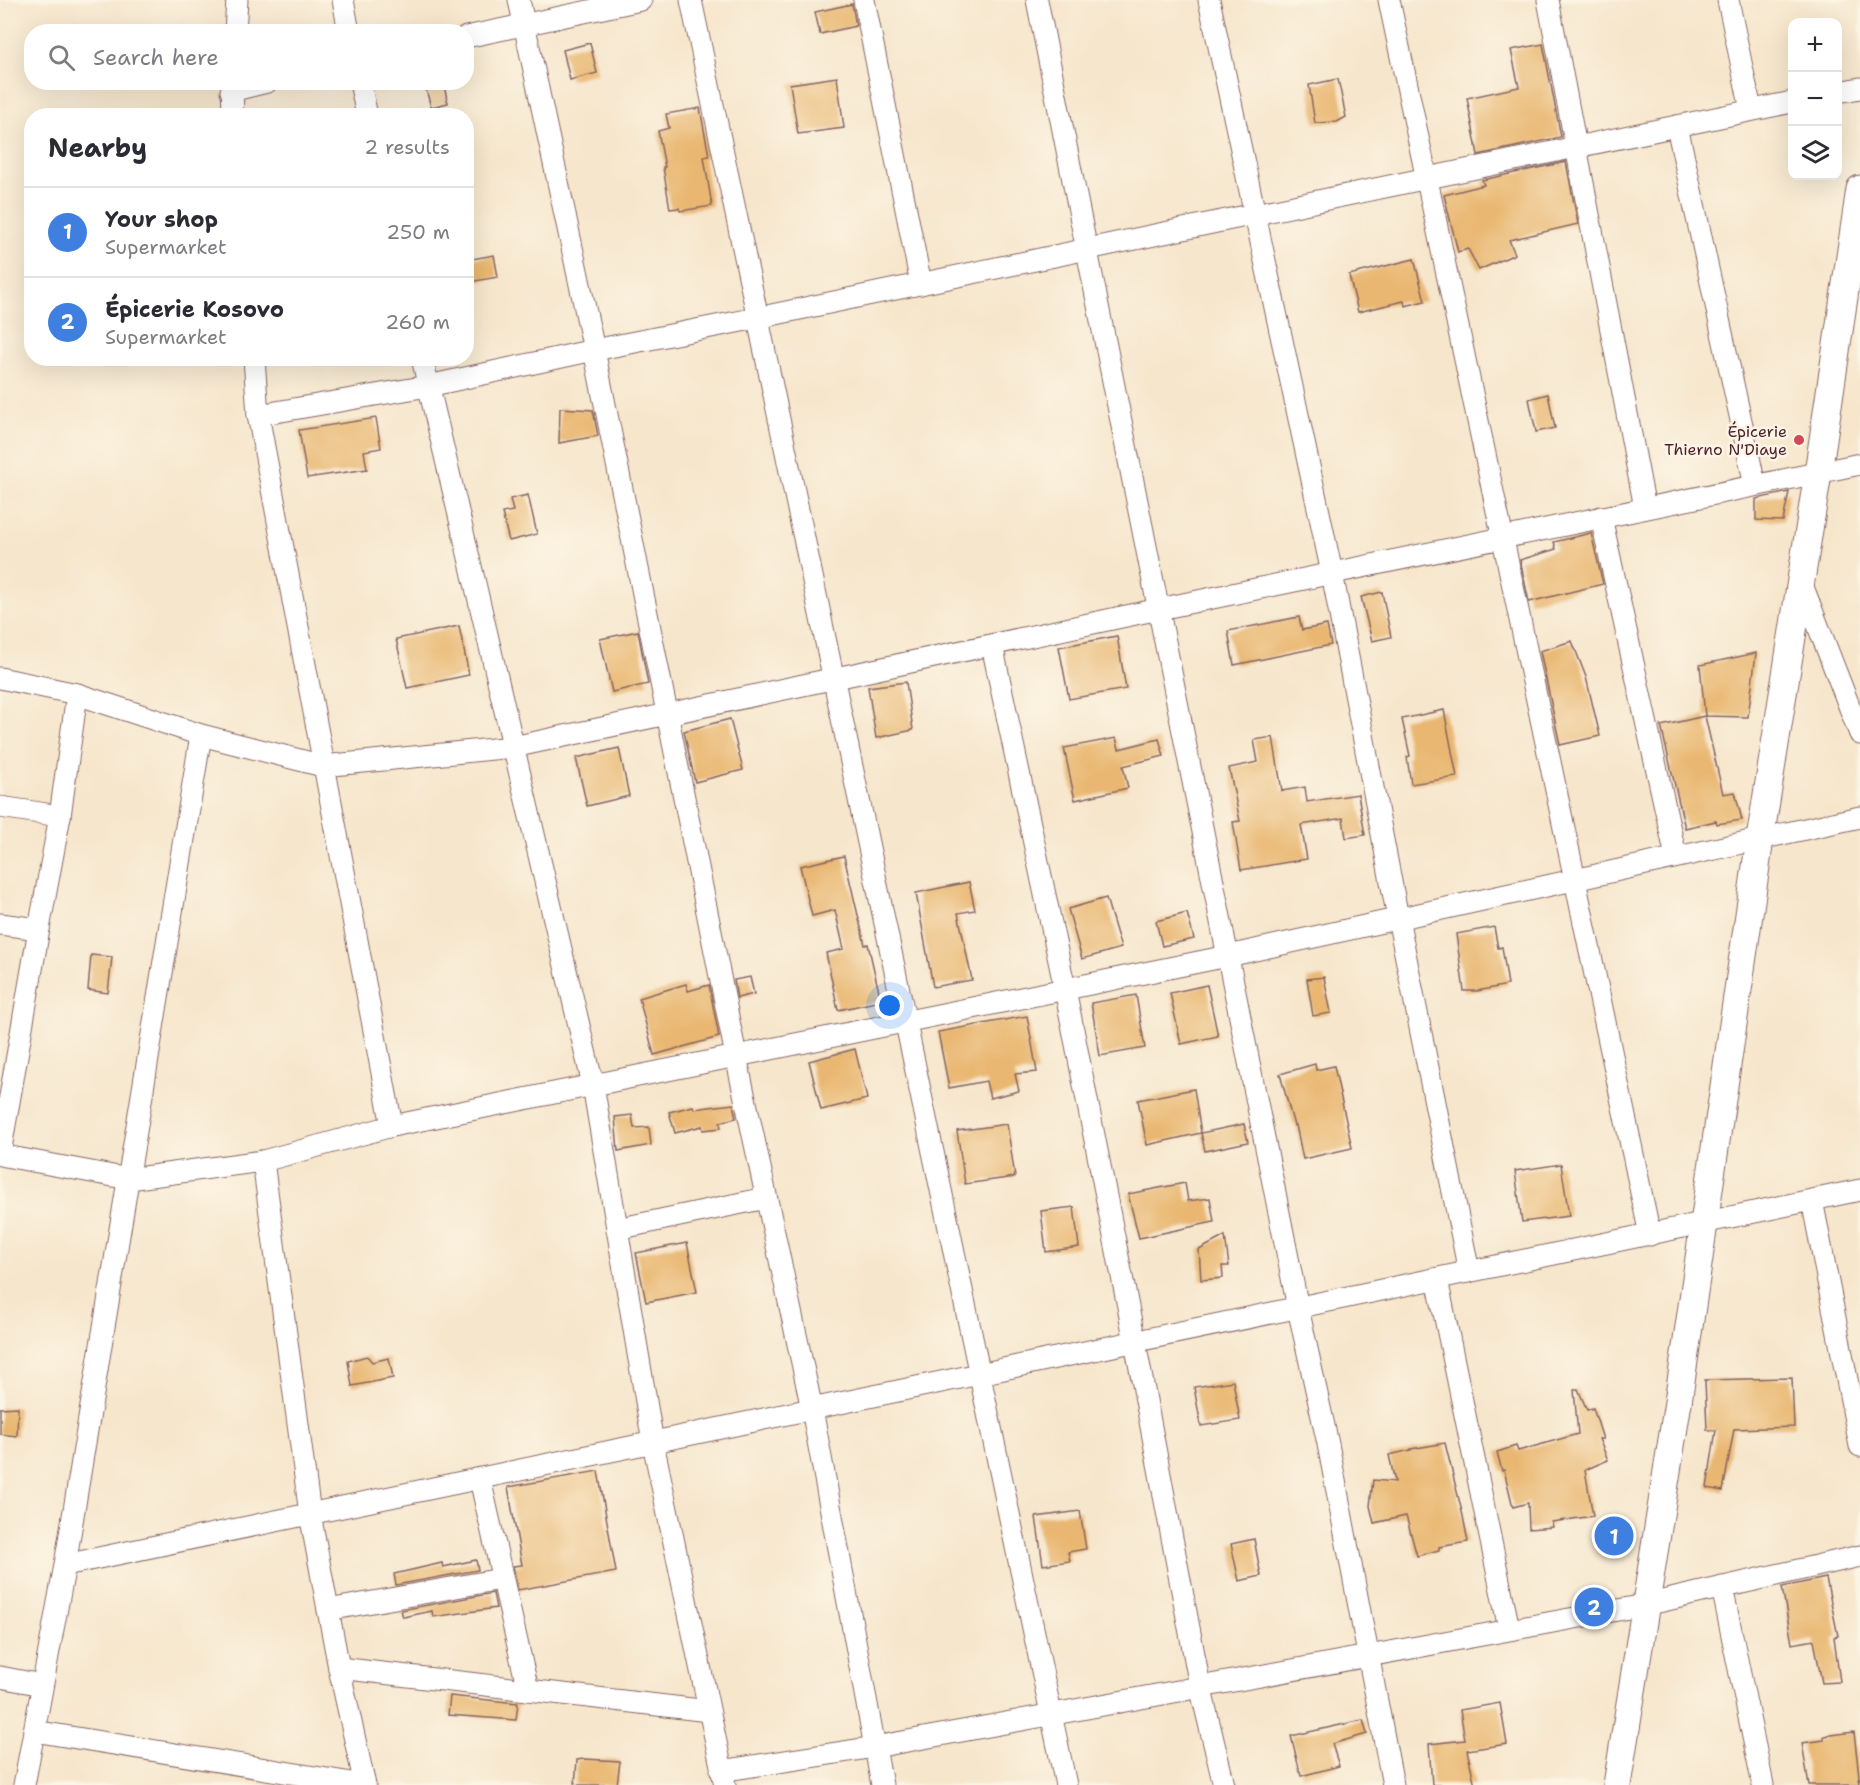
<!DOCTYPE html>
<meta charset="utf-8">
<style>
:root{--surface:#fff;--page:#f7f7f7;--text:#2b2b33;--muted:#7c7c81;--line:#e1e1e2;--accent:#d1495b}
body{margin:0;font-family:"Shantell Sans",sans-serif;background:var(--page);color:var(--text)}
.controls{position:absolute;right:18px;top:18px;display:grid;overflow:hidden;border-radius:12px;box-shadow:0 6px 24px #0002}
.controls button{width:54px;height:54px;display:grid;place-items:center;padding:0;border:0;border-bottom:2px solid var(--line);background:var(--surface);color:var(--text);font:30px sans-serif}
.you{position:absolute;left:890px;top:1006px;width:21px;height:21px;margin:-15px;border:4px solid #fff;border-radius:50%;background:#1a73e8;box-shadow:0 0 0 9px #1a73e833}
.badge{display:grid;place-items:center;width:39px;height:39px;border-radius:50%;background:var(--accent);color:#fff;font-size:20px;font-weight:700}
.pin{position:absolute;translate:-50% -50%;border:3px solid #fff;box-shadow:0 2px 6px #0006}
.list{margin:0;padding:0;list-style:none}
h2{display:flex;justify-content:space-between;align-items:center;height:78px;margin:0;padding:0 24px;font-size:26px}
h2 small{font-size:20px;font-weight:400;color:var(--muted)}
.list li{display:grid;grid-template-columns:39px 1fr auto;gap:18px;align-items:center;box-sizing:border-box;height:90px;padding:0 24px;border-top:2px solid var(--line)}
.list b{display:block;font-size:22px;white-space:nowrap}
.list p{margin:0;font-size:20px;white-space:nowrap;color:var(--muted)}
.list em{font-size:20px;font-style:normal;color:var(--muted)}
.icon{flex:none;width:33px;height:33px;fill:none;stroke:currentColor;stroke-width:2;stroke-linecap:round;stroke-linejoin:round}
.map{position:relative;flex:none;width:1860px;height:1785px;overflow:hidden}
.search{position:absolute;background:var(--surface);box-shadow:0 6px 24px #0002;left:24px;top:24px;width:450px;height:66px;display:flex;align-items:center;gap:15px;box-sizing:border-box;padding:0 21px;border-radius:24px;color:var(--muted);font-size:22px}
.panel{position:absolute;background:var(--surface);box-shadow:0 6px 24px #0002;left:24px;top:108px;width:450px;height:258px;border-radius:24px}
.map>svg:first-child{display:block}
.building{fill:#e9b771}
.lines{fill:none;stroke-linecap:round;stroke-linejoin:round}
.minor-casing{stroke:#866563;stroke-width:23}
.tertiary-casing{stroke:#866563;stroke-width:29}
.minor{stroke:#fff;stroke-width:21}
.tertiary{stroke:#fff;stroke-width:27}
.poi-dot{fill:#d1495b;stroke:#fcf5e5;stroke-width:2}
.labels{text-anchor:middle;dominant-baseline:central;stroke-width:5;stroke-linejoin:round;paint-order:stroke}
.poi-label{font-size:16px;fill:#4a1f2b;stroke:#fcf5e5;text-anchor:end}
</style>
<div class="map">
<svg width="1860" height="1785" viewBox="0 0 1860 1785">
<rect width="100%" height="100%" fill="#fcf5e5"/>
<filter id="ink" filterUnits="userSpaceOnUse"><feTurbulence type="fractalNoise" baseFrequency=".0167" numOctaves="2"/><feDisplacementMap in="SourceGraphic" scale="12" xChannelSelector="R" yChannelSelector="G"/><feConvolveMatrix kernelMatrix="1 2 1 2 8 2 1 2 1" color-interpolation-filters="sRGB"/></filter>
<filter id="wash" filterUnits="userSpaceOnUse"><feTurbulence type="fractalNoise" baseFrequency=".008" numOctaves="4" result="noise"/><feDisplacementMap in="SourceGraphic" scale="24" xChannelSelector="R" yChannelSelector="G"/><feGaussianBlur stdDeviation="1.35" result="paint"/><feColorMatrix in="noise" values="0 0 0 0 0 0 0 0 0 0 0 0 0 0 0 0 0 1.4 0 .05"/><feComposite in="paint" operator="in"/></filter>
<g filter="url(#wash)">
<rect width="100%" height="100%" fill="#f6e6cc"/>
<g id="blocks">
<g class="building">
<polygon points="852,4 856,26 820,34 815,12"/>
<polygon points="590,43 597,73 570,80 563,50"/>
<polygon points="1543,44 1561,137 1478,155 1467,98 1519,87 1511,50"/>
<polygon points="837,77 844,128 798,134 790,84"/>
<polygon points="1338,79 1346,117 1337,122 1315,123 1309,85"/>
<polygon points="424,82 443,82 448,103 431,107"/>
<polygon points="700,108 709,156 704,157 712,206 680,211 679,208 670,209 663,167 665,167 658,131 669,128 666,114"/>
<polygon points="1566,162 1578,224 1509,240 1515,254 1479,270 1468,249 1458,252 1444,195 1484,185 1482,180"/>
<polygon points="494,255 498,277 470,282 466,260"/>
<polygon points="1414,259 1425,301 1405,306 1404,301 1358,312 1349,275"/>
<polygon points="1548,394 1555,428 1536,432 1529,399"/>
<polygon points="560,408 593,410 598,436 559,443"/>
<polygon points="376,418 381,448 364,451 367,469 307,478 299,430"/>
<polygon points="1789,492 1783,521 1756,520 1756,499"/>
<polygon points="528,495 537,534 509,541 502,513 513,511 510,499"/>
<polygon points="1591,533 1603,584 1529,602 1520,560 1556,549 1554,542"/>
<polygon points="1382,592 1391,637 1372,641 1361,597"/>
<polygon points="1299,617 1302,630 1327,625 1331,645 1234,665 1228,631"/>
<polygon points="459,626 469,675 407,688 396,639"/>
<polygon points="638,631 648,684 612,692 600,639"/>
<polygon points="1117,636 1126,689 1069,699 1059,647"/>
<polygon points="1572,641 1586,677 1600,736 1560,745 1540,651"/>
<polygon points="1756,653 1748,717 1705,716 1700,665"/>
<polygon points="906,682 913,730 876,738 868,687"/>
<polygon points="1444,710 1457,777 1411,784 1407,757 1410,756 1402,719"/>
<polygon points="1705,716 1723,794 1735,792 1742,820 1717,824 1716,821 1685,828 1661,726"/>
<polygon points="730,719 743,770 695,782 684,731"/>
<polygon points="1273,737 1282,791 1305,787 1307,802 1358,794 1365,835 1346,838 1343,818 1301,825 1307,859 1241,870 1233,822 1240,821 1229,768 1258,762 1254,740"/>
<polygon points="1116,738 1119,749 1159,739 1164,756 1123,766 1128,788 1075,800 1064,748"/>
<polygon points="619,748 629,796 587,806 576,758"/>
<polygon points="844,856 865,945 868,944 881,1001 838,1010 826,953 844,949 835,910 812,916 800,866"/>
<polygon points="969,882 975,910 958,913 972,980 933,987 916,893"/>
<polygon points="1106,898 1121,948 1082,959 1068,909"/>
<polygon points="1187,913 1194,939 1162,946 1156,921"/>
<polygon points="1494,927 1498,948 1502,947 1508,985 1477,991 1464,991 1456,934"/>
<polygon points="91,955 112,957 108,993 88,990"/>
<polygon points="750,977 754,994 737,998 734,980"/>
<polygon points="1324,977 1331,1013 1313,1016 1307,979"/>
<polygon points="686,984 688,991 709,985 719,1037 654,1055 639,998"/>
<polygon points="1207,985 1218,1036 1181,1044 1170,993"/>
<polygon points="1136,995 1145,1048 1100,1056 1091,1003"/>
<polygon points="1027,1016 1037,1072 1015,1074 1019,1091 990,1098 986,1081 949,1088 938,1032"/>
<polygon points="855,1049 867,1099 821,1110 809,1061"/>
<polygon points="1315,1064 1316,1070 1334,1066 1352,1148 1303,1159 1296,1125 1294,1126 1280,1074"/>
<polygon points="1194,1089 1201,1133 1147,1145 1138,1100"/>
<polygon points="733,1104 736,1118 720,1122 721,1128 703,1130 702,1126 675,1133 669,1112 693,1106 694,1109"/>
<polygon points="632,1115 634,1128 649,1127 651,1145 618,1151 615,1117"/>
<polygon points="1007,1124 1015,1177 965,1184 957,1131"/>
<polygon points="1244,1124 1248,1142 1205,1151 1201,1133"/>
<polygon points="1561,1164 1569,1216 1522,1222 1515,1171"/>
<polygon points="1185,1183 1188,1201 1210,1198 1214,1222 1139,1238 1128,1194"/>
<polygon points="1074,1207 1079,1247 1046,1252 1041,1211"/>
<polygon points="1225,1236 1229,1266 1222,1266 1223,1278 1201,1280 1199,1250"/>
<polygon points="687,1243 697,1292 646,1302 636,1253"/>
<polygon points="367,1356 372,1362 389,1358 393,1378 352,1386 348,1361"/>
<polygon points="1792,1378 1794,1427 1734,1429 1723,1491 1707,1488 1716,1430 1707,1430 1705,1380"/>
<polygon points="1233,1381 1240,1420 1201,1426 1194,1387"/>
<polygon points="1578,1389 1587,1410 1593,1408 1603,1439 1599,1439 1608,1460 1585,1470 1593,1516 1552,1522 1553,1527 1529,1529 1528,1503 1513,1507 1504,1470 1502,1471 1497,1452 1516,1446 1518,1451 1578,1434 1574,1390"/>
<polygon points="18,1407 17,1436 0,1434 0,1408"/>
<polygon points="1445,1443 1463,1516 1468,1542 1439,1547 1439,1550 1417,1556 1406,1516 1374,1523 1370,1506 1373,1480 1395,1482 1389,1455 1411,1450 1411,1449"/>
<polygon points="598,1471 616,1572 518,1590 513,1566 522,1565 508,1487"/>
<polygon points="1080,1511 1086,1549 1068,1552 1070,1561 1043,1565 1036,1517"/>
<polygon points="1254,1539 1261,1576 1239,1581 1231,1544"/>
<polygon points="476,1560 478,1570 396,1585 394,1574 442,1563 443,1567"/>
<polygon points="1826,1578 1838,1636 1834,1637 1840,1682 1822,1683 1814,1640 1792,1644 1782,1587"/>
<polygon points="493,1593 496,1608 433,1617 432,1611 403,1617 401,1610"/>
<polygon points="450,1696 518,1703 516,1720 448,1715"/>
<polygon points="1500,1703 1507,1744 1467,1750 1475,1785 1432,1785 1429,1744 1465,1740 1460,1710"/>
<polygon points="1363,1720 1367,1734 1332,1744 1339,1766 1301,1776 1291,1736"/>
<polygon points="1854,1732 1860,1785 1809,1785 1802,1743 1824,1740 1824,1736"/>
<polygon points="584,1759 620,1761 617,1785 575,1785 577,1760"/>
</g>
</g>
</g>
<g filter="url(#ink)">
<use href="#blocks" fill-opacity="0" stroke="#866563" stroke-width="1.5"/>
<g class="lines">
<g class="minor-casing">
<g id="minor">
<polyline points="343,0 349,32"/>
<polyline points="519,0 594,350 736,1056 812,1409 882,1785"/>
<polyline points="691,0 1066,1785"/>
<polyline points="864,0 921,284"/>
<polyline points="1037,0 1298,1308 1328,1444 1393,1785"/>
<polyline points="1209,0 1332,573 1398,918 1469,1272"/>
<polyline points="1389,0 1650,1235"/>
<polyline points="1548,0 1645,508"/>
<polyline points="1728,0 1751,110"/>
<polyline points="235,32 237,0"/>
<polyline points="466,37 641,0"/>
<polyline points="232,82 233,116"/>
<polyline points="360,82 367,116"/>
<polyline points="231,91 267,82"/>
<polyline points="1838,92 1860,88"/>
<polyline points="1677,126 1755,485"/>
<polyline points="254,358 258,415 428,386 594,350 757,318 1792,102"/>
<polyline points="422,358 593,1085 653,1443 725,1785"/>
<polyline points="258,415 392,1126"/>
<polyline points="1601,517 1676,857"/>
<polyline points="1801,582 1860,734"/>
<polyline points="992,645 1065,989 1135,1342 1200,1686 1224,1785"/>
<polyline points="0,678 77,694 201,735 323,766 513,747 1159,609 1860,464"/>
<polyline points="0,807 60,816"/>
<polyline points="0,924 39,929 60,816 77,694"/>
<polyline points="0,1154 39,929"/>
<polyline points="0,1155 129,1179 263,1161 392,1126 1228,956 1860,817"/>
<polyline points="263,1161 310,1514 339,1668 365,1785"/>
<polyline points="1812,1200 1860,1446"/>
<polyline points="617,1229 766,1198"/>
<polyline points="1437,1279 1509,1629"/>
<polyline points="480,1479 528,1690"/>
<polyline points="65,1565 1860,1190"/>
<polyline points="1722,1587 1763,1785"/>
<polyline points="328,1610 501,1579"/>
<polyline points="339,1668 709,1711"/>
<polyline points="0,1677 42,1685"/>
<polyline points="34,1731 364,1785"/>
<polyline points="721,1771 875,1747 1645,1605 1860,1556"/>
<polyline points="24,1785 65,1565 201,735"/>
</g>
</g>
<g class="tertiary-casing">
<polyline id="tertiary" points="1617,1785 1678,1402 1760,839 1818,473 1860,189"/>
</g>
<use href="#minor" class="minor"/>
<use href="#tertiary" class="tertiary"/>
</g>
</g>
<circle class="poi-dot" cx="1799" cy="440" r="6"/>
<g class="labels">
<g class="poi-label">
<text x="1787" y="431">Épicerie<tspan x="1787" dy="18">Thierno N'Diaye</tspan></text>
</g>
</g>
</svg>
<div class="controls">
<button>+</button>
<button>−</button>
<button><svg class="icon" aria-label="layers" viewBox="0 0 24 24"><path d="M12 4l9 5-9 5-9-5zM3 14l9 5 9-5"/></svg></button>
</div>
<div class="you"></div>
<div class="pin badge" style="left:1614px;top:1536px;background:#3f7fe0">1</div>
<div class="pin badge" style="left:1594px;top:1607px;background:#3f7fe0">2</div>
<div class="search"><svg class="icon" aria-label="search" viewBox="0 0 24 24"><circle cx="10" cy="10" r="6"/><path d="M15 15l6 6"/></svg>Search here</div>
<section class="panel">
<h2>Nearby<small>2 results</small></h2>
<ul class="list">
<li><span class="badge" style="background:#3f7fe0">1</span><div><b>Your shop</b><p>Supermarket</p></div><em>250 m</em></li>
<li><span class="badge" style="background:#3f7fe0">2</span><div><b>Épicerie Kosovo</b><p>Supermarket</p></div><em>260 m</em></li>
</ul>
</section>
</div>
